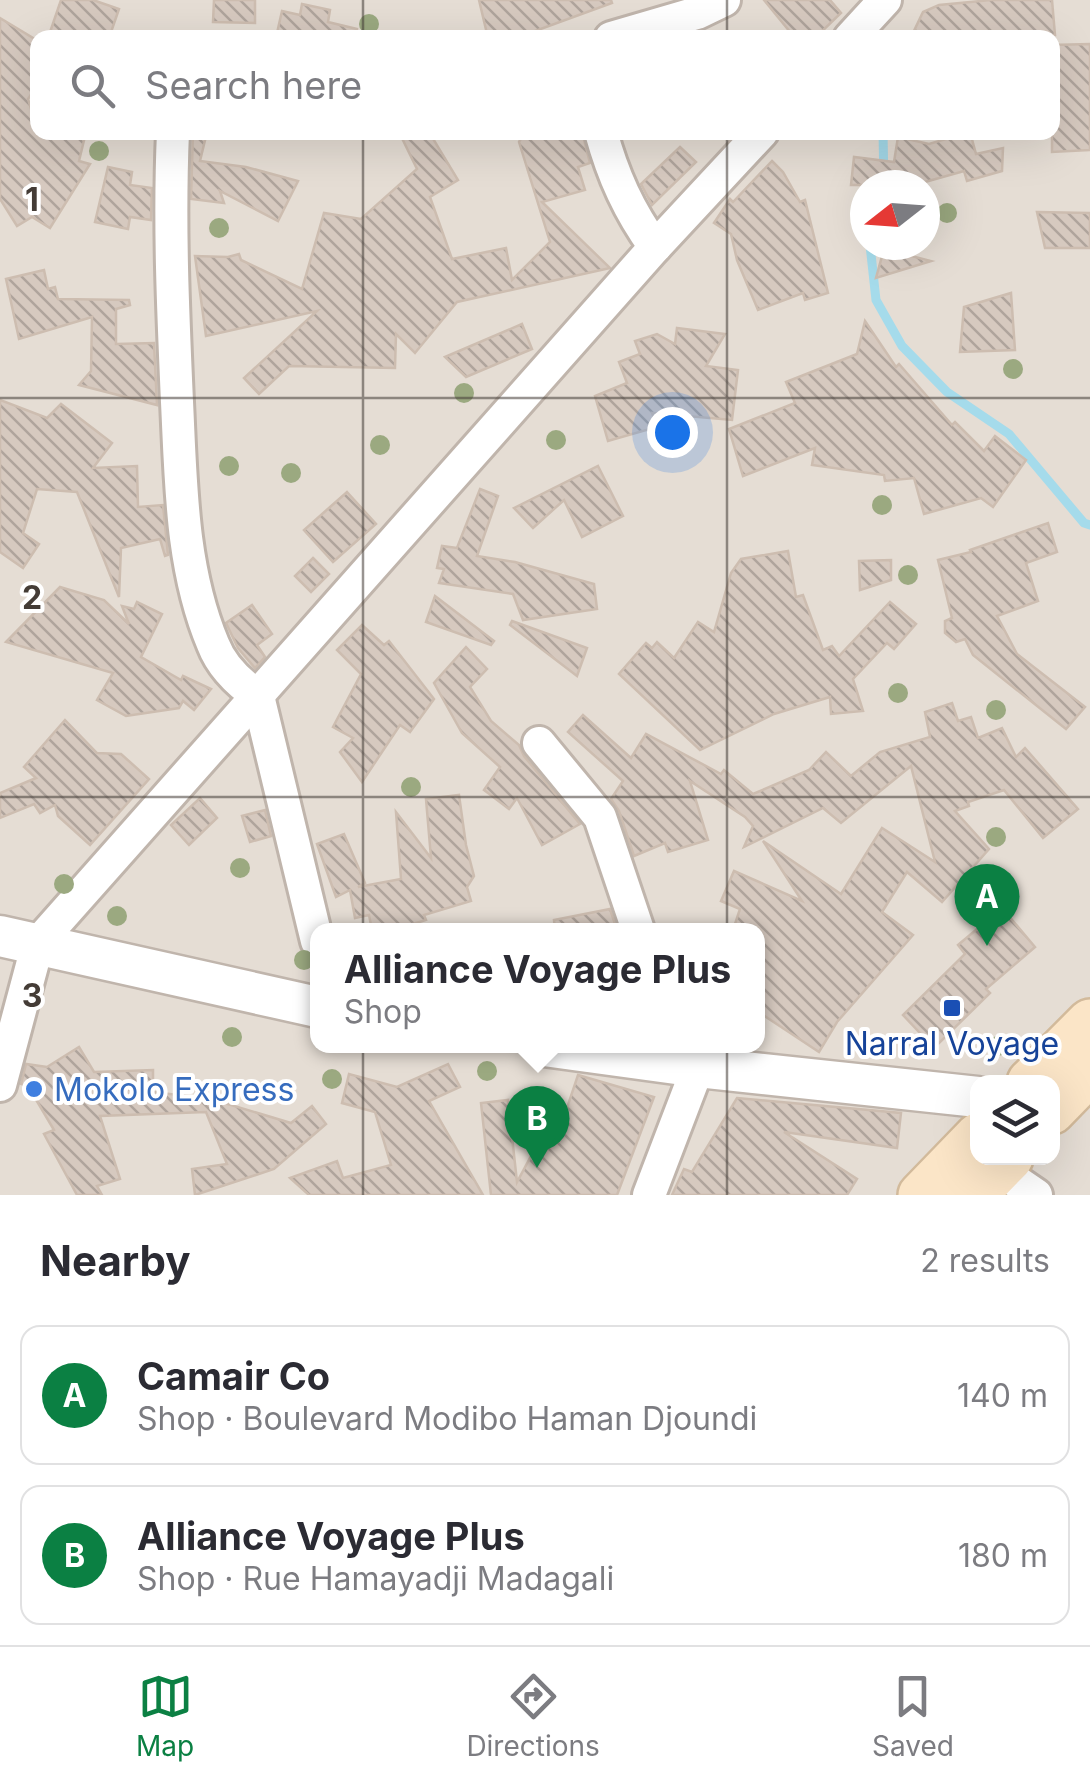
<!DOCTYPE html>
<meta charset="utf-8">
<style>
:root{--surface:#fff;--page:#f2f2f3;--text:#2b2b33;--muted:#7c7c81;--line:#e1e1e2;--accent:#0b8043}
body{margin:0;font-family:Inter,sans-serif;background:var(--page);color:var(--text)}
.controls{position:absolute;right:30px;bottom:30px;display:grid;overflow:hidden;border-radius:20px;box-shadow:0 10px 40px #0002}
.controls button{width:90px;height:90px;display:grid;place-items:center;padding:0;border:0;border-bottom:2px solid var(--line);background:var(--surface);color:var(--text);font:50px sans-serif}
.compass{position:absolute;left:850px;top:170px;width:90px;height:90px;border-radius:50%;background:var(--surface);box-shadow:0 10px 40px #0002;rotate:253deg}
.you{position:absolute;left:672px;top:432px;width:35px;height:35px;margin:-25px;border:8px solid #fff;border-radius:50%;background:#1a73e8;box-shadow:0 0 0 15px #1a73e833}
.badge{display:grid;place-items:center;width:65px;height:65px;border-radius:50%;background:var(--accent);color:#fff;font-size:32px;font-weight:700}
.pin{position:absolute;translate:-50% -82px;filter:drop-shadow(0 2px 5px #0008)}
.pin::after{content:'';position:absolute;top:52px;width:35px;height:30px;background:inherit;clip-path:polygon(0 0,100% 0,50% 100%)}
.popup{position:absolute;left:310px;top:923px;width:455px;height:130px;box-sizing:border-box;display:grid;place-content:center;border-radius:20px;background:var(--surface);filter:drop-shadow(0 2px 8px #0005);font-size:32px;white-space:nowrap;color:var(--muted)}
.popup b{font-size:38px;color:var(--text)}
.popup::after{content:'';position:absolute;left:50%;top:100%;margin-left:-20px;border:20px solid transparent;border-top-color:var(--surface)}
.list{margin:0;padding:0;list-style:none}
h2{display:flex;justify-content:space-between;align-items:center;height:130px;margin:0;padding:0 40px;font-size:42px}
h2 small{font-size:32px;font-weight:400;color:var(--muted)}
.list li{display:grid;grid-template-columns:65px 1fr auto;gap:30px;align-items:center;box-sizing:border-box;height:140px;margin:0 20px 20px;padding:0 20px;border:2px solid var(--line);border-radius:20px}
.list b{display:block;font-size:38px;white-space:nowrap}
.list p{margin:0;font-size:32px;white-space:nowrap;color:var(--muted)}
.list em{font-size:32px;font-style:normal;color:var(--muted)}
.icon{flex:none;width:55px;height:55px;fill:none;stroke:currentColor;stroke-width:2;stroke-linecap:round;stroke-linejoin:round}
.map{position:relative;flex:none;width:1090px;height:1195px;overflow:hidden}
.search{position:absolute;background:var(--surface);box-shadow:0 10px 40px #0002;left:30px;right:30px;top:30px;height:110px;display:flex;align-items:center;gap:25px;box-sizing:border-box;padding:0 35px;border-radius:20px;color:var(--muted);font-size:38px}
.sheet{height:450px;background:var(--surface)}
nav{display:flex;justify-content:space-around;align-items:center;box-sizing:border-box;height:140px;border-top:2px solid var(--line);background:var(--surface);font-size:28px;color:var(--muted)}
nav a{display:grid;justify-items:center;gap:5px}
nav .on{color:var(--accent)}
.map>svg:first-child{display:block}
.residential{fill:#e5ddd4;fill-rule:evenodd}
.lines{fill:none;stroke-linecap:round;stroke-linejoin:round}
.stream{stroke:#a5dbeb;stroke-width:9}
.building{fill:url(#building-back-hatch);stroke:#cdbdb0;stroke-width:2.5}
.minor-casing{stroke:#c0b5ac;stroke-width:38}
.tertiary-casing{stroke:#c0b5ac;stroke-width:45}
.secondary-casing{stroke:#d2ba9b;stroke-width:50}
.minor{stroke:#fff;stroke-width:32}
.tertiary{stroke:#fff;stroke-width:40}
.secondary{stroke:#fbe5c7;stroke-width:45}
.tree{fill:#9ba980}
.grid{fill:none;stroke:#443c36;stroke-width:2.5;stroke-opacity:0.55}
.transit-dot{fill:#1a4fb4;stroke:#fff;stroke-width:4}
.shop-dot{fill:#3f7fe0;stroke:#fff;stroke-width:4}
.labels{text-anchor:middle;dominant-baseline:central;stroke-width:8;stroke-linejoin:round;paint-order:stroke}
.transit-label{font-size:32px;fill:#164399;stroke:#fff}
.shop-label{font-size:32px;fill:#366cbe;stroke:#fff;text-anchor:start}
.grid-label{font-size:32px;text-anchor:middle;font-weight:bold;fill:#443c36;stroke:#fff;stroke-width:8;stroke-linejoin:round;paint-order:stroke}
</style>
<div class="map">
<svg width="1090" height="1195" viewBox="0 0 1090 1195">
<defs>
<pattern id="building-back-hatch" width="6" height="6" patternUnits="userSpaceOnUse" patternTransform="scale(2.5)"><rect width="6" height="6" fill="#d6c9bf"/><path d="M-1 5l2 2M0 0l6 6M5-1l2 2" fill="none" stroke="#afa49c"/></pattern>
</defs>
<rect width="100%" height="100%" fill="#f2ece6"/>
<path class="residential" d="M0,0h1090v1195h-1090zM38,38h1014v94h-1014zM865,185h60v60h-60zM317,930h440v116h-440zM978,1082h74v76h-74z"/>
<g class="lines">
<g class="stream">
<polyline points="883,132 884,185"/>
<polyline points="870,245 876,300 902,346 947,392 1009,434 1084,523 1090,525"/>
</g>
</g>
<g class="building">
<polygon points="61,0 93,0 119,9 109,38 48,38"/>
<polygon points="214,0 255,0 255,23 213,22"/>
<polygon points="479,0 611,0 612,3 516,38 488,38"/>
<polygon points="764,0 830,0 841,13 815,38 795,38"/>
<polygon points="991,0 1052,0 1055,35 951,38 951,32 913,33 923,12 939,5"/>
<polygon points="302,4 330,10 328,22 357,29 356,38 296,38 277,33 282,11 300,15"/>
<polygon points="0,18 38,41 37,86 28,99 38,132 86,132 79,161 90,164 50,228 32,217 17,226 0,199"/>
<polygon points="1090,44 1090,150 1052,152 1052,45"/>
<polygon points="193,132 207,132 200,161 246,167 298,181 278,221 220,191 224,203 191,199"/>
<polygon points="399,132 429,132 458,180 430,197 452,259 506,248 512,280 550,242 519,142 525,132 582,132 590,163 578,167 585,190 542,202 610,268 457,302 415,353 396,334 395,368 289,366 259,394 244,378 317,311 206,336 195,256 228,257 239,254 241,260 302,289 324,213 361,219 417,169"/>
<polygon points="970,132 976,154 1003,148 1002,171 967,181 964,171 925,182 925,185 851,185 854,157 894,162 898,137 929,144"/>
<polygon points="680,147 696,162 652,205 641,184"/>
<polygon points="772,161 783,172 800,202 805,200 828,293 805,300 803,293 758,310 737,260 731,234 714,223 730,199 733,202"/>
<polygon points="108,167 132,172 130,185 152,188 151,220 130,217 128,229 95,222"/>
<polygon points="1037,212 1090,213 1090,248 1045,248"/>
<polygon points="884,249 931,261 876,278"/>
<polygon points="44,270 48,289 55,287 58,299 129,300 130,305 116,309 116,344 154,343 157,405 79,385 91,371 92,317 19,339 6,279"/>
<polygon points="1011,293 1015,350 960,352 964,307"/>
<polygon points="865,321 896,367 899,364 952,425 955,422 984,451 995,436 1026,460 993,507 981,498 924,514 914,478 885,481 884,475 812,465 815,448 743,476 729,429 795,403 786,382 857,354"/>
<polygon points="522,324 532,349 466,377 445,357"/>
<polygon points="677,328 725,334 706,366 738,370 732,420 652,413 657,427 608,441 595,396 627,383 619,362 640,354 635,341 657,334 675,344"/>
<polygon points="0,400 47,418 61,404 112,443 93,468 137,466 138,507 163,505 168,555 165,556 160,539 121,548 119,597 77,492 37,489 23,533 39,544 23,568 0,552"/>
<polygon points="598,466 623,516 582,537 564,500 533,528 514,508"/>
<polygon points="480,489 498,496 477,556 515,562 594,584 597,609 523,620 513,594 439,583 444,569 437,568 442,546 457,548"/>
<polygon points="347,492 376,524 333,562 304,530"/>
<polygon points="1048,523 1057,552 1026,563 1038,601 997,616 1017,654 1085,707 1066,729 973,655 965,639 956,642 945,633 945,621 952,618 938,560 971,552 970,550"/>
<polygon points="788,551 796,597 803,595 823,650 832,646 839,656 890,602 916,624 894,649 887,643 853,679 863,711 831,714 830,697 774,714 700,750 619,674 646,643 652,648 657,642 674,658 698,622 714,632 731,573 741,559"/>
<polygon points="313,558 329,574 311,592 295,576"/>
<polygon points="891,560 891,580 860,590 859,561"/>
<polygon points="60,587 104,600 129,624 122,606 134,609 137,602 162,614 141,657 181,680 183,676 211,689 194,710 183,701 179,708 126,716 97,700 113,673 6,642"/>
<polygon points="435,596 494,641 491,645 426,622"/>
<polygon points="252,605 272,634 257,645 265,657 255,668 238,648 226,623"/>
<polygon points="512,621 587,648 577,676 510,625"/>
<polygon points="362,625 384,645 389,641 434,699 410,732 400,725 362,782 340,752 353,738 333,727 361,674 337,650"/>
<polygon points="466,647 487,669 470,687 491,721 519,745 524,756 580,824 542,845 517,798 509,809 484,790 500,767 462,733 434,683"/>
<polygon points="952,703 958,721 971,717 978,738 1002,728 1016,757 1025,748 1078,809 1043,838 1004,790 968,802 969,806 955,811 989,849 942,902 907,872 882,912 913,935 837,1022 819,1052 757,1011 757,930 733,930 740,909 721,901 734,871 802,901 763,841 841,894 882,828 935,862 911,766 841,823 823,808 744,847 753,826 745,817 690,781 708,840 668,852 665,843 634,856 619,811 611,799 623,781 568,732 583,715 631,758 646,734 721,774 724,770 753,794 809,770 826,752 851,776 880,752 930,737 925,712"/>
<polygon points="65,720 97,753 121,754 149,779 90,845 58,816 55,805 40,813 34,804 0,818 0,793 36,778 24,767"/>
<polygon points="459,795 466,845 474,876 467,887 471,901 424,915 426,920 393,930 372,930 369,915 355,918 350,890 336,897 317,844 344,834 365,883 358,887 401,879 396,812 431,858 426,799"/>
<polygon points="200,798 217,818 189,845 171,825"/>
<polygon points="265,810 271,836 250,842 242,816"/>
<polygon points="1002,908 1035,947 986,989 990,993 934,1048 903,1015 965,954 958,945"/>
<polygon points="610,909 617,930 555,930 554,920"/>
<polygon points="79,1047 94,1072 153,1070 153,1092 211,1099 291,1123 312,1106 326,1124 274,1169 195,1195 192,1169 227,1164 206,1112 100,1116 120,1179 97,1186 102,1195 77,1195 44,1134 54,1130 28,1086 21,1084 26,1064 47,1067"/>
<polygon points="448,1064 460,1087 429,1101 483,1195 309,1195 290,1178 337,1161 343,1178 391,1165 375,1112 342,1103 349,1074 397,1087"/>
<polygon points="578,1075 654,1097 617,1195 491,1195 481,1103 508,1100 517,1182 552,1117 562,1123"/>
<polygon points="737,1098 901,1113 897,1148 784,1132 857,1179 847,1195 672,1195 684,1169 692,1172"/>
</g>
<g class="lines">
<g class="minor-casing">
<g id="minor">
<polyline points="611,38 697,13 724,0"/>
<polyline points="850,38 885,0"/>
<path d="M173,132c-4,90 0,180 4,270 4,81 4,166 36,242 8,21 26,39 45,52l59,245"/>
<path d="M601,132c12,44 28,79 54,115"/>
<polyline points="539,743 600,817 638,930"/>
<polyline points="0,1085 38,943 655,247 762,132"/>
<polyline points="982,1158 1036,1195"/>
<polyline points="649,1195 698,1067"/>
</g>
</g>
<g class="tertiary-casing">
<g id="tertiary">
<polyline points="0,936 317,1007"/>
<polyline points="544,1046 698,1067 978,1097"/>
</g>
</g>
<g class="secondary-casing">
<g id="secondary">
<polyline points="1030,1082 1090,1022"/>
<polyline points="1052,1111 1090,1072"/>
<polyline points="921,1195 978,1136"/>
<polyline points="974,1195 1010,1158"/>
</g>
</g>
<use href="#minor" class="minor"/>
<use href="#tertiary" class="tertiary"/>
<use href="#secondary" class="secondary"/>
</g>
<g class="tree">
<circle cx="369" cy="24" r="10"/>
<circle cx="99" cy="151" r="10"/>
<circle cx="947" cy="213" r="10"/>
<circle cx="219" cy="228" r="10"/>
<circle cx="1013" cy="369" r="10"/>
<circle cx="464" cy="393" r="10"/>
<circle cx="556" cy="440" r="10"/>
<circle cx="380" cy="445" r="10"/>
<circle cx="229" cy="466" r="10"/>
<circle cx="291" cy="473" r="10"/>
<circle cx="882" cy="505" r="10"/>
<circle cx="908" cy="575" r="10"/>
<circle cx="898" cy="693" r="10"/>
<circle cx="996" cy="710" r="10"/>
<circle cx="411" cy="787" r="10"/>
<circle cx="996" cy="837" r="10"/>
<circle cx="240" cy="868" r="10"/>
<circle cx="64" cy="884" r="10"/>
<circle cx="117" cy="916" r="10"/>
<circle cx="304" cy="960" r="10"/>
<circle cx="232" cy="1037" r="10"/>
<circle cx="998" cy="1046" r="10"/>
<circle cx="487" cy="1071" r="10"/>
<circle cx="332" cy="1079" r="10"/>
</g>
<path class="grid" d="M363,0v38M727,0v38M363,132v1063M727,132v1063M0,398h1090M0,797h1090"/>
<rect class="transit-dot" x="942" y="998" width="20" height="20" rx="5"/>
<circle class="shop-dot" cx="34" cy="1089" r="10"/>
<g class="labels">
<g class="transit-label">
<text x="952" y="1043">Narral Voyage</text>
</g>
<g class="shop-label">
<text x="54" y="1089">Mokolo Express</text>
</g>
</g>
<g class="grid-label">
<text x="32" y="211">1</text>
<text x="32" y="609">2</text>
<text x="32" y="1007">3</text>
</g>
</svg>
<div class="controls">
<button><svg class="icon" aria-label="layers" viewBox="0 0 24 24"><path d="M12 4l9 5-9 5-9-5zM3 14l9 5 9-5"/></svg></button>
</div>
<svg class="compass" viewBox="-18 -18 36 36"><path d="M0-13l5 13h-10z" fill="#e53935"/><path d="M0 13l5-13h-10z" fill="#7c7c81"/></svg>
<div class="you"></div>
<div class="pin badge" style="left:987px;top:946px">A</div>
<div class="pin badge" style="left:537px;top:1168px">B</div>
<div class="popup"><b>Alliance Voyage Plus</b>Shop</div>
<div class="search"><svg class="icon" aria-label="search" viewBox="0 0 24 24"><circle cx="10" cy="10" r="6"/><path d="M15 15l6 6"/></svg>Search here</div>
</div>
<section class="sheet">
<h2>Nearby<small>2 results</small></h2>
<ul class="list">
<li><span class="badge">A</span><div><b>Camair Co</b><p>Shop · Boulevard Modibo Haman Djoundi</p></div><em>140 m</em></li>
<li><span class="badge">B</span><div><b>Alliance Voyage Plus</b><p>Shop · Rue Hamayadji Madagali</p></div><em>180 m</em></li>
</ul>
</section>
<nav>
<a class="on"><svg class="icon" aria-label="map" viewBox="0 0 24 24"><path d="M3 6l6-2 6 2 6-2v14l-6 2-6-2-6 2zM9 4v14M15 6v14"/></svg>Map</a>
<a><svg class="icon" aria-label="directions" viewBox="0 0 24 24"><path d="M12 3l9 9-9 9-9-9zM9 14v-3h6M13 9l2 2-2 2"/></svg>Directions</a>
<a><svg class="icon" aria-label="saved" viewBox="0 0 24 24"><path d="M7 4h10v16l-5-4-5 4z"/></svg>Saved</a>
</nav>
